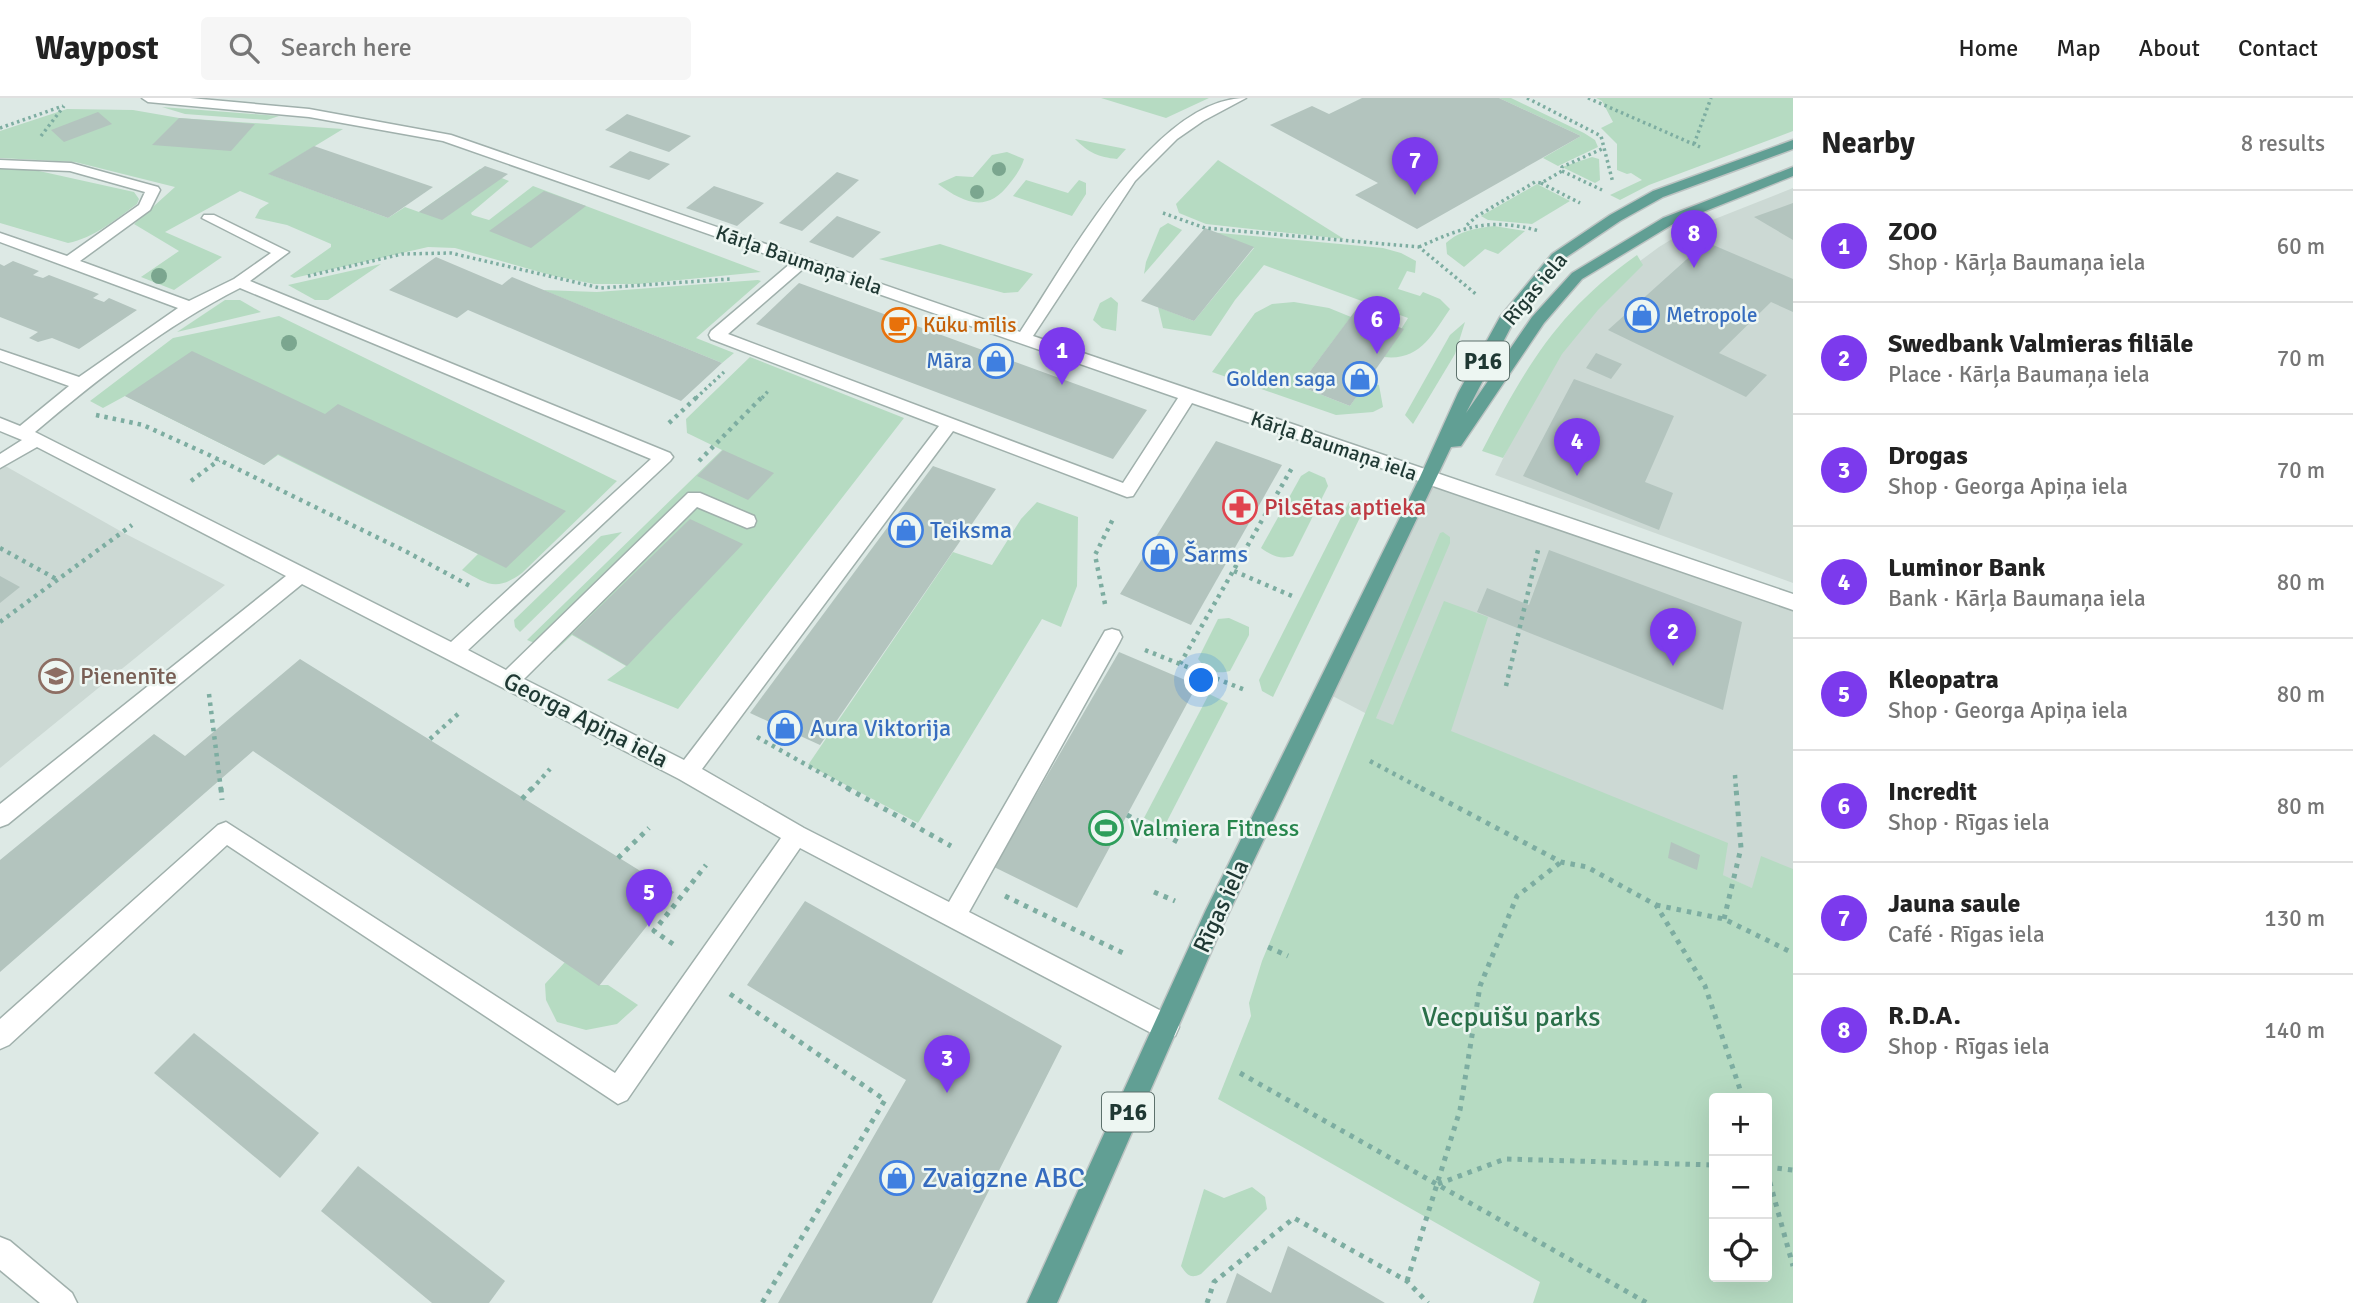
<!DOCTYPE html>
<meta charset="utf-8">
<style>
:root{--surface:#fff;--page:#f6f6f6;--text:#222;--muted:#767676;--line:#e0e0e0;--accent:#7c3aed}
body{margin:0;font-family:Signika,sans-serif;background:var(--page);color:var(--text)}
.controls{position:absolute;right:21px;bottom:21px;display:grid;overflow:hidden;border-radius:7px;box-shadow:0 7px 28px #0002}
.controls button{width:63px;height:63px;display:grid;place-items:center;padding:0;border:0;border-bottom:2px solid var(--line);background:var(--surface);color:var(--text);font:35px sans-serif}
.you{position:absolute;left:1202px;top:583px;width:24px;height:24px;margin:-18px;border:5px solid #fff;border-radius:50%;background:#1a73e8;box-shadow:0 0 0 10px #1a73e833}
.badge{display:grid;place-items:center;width:46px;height:46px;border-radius:50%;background:var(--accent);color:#fff;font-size:23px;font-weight:700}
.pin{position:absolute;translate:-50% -58px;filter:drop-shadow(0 2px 4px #0008)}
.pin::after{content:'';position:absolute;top:37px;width:24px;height:21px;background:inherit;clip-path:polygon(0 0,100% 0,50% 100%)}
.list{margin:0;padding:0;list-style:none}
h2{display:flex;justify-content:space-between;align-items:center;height:91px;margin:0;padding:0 28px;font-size:30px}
h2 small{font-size:23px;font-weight:400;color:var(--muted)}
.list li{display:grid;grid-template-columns:46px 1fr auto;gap:21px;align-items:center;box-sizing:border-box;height:112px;padding:0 28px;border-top:2px solid var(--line)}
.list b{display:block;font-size:26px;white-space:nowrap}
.list p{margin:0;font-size:23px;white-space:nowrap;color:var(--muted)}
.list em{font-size:23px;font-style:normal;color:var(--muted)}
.icon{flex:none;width:38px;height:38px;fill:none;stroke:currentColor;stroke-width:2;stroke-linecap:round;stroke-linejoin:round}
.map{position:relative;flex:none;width:1793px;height:1205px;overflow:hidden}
header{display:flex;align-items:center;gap:42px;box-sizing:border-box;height:98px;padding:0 35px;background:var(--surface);border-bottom:2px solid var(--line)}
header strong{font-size:33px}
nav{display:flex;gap:38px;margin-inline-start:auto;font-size:24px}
.search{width:490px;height:63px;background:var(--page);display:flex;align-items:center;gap:18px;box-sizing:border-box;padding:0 24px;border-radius:7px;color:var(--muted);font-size:26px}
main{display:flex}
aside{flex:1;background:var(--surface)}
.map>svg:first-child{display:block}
.built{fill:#ccd9d4}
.green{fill:#b6dbc2;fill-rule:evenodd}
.building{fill:#b3c4be}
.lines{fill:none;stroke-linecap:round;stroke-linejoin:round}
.minor-casing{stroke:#a0b0ac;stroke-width:3}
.major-casing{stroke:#bcc3c2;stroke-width:3}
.path-far2{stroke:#7dada1;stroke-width:3.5;stroke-dasharray:2.5 3.5;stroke-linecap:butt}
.path-far1{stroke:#7dada1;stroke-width:4.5;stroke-dasharray:3.5 5;stroke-linecap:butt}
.path{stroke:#7dada1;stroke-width:5;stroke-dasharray:4.5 6;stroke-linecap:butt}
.minor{fill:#fff;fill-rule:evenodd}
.major{fill:#619f94;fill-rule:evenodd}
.tree{fill:#7ba68f}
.labels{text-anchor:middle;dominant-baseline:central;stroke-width:5;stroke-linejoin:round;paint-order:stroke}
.far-street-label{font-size:21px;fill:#1f3833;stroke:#edf6f2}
.far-shop-label{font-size:21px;fill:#366cbe;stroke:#edf6f2;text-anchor:end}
.far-food-label{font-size:21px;fill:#c56008;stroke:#edf6f2;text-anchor:start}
.shield{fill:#edf6f2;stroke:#5d716c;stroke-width:2}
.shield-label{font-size:23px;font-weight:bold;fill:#1f3833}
.health-label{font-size:24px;fill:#be3a42;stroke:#edf6f2;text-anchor:start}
.shop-label{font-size:24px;fill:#366cbe;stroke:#edf6f2;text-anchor:start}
.education-label{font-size:24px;fill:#785e54;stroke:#edf6f2;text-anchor:start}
.street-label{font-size:24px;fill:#1f3833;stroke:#edf6f2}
.leisure-label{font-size:24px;fill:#27864d;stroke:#edf6f2;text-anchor:start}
.near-park-label{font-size:28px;fill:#2a6f49;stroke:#edf6f2}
.near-shop-label{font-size:28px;fill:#366cbe;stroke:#edf6f2;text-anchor:start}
</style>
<header>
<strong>Waypost</strong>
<div class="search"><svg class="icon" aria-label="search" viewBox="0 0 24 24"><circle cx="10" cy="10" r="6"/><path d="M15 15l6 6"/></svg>Search here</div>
<nav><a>Home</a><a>Map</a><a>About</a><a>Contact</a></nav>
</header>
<main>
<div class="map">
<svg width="1793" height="1205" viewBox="0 0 1793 1205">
<rect width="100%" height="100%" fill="#dde9e5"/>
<g class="built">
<polygon points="1793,90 1793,485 1495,377 1560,243 1613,183 1659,149 1687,132"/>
<polygon points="0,365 122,434 225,487 0,670"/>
<polygon points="1429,379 1793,504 1793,809 1367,616 1323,593"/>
</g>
<g class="green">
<polygon points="1101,0 1209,0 1166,20"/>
<polygon points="1499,0 1511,0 1584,35 1595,42 1598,49 1558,68 1543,60 1581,38"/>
<polygon points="1596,0 1793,0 1793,33 1649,87 1620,102 1610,97 1642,82 1631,75 1627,76 1617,72 1617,46 1601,30 1613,24 1602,3"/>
<polygon points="162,9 279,18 267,22 185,16"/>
<polygon points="67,11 133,12 179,20 343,31 269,76 388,120 405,109 419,114 480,71 509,83 471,115 472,117 489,122 533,88 761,174 639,186 594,186 554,178 455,150 428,149 294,180 290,178 331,149 331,146 287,127 255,120 260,111 269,105 240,93 165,134 222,159 174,192 141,179 179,153 134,126 175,89 75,64 0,60 0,33"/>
<path d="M1075,41l51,10 -9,10c-19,-2 -28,-6 -42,-20z"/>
<path d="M1007,54l17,7c-3,10 -8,16 -14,24 -23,31 -46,20 -72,1l18,-8 17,1 19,-22z"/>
<polygon points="1592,59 1599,61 1600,82 1595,85 1562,69"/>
<polygon points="1218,62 1344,141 1206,126 1179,115 1176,106"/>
<path d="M0,71h30l104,23 5,7 -2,5c-21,15 -43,34 -69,39l-68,-20z"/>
<polygon points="1026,82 1068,95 1079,82 1086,85 1086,96 1072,118 1013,98"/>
<polygon points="1537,86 1570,103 1532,126 1488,122 1481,118"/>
<polygon points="1168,125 1182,132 1144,176 1146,164 1160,130"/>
<path d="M1494,128l31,5 -27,23 -13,-5 -21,18 -17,-13 -1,-11c15,-13 28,-14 48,-17z"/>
<path d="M1209,134l174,16 18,5 15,8 -1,12 -8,-2 -9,18 22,7 3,-4 17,7 10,10c-18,26 -30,52 -66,48l24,-39 -144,-53 -29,35 -24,36 -48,-8 -5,-21 36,14 60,-73z"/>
<polygon points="940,146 1033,176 1018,194 1004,195 879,161"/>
<path d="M1637,157l6,10 -45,45 -36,44 -59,104 -21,-7c44,-85 76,-140 155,-196z"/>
<polygon points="381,166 328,202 315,202 288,187"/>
<polygon points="758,182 761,183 696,240 734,255 722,265 543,192 597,194"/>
<polygon points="1111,199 1118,205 1116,233 1102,230 1093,222 1100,205"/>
<polygon points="225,202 240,202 261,214 177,234"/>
<polygon points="1294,204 1329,210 1351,219 1299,288 1350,308 1367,283 1379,287 1383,309 1373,314 1336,317 1212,274 1255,215 1272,206"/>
<path d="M279,218l338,165 -95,92c-26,19 -35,11 -60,-3l16,-16 -200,-99 -14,10 -139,-69 -22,12 -13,-7 83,-63z"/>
<polygon points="1465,224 1455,256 1413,326 1405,317 1450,237"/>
<polygon points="750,259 904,320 678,611 607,582 626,568 572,537 555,553 527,542 722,352 687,335 686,321"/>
<path d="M1309,373l16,7 3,8 -35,70c-13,4 -22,-1 -32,-8l40,-72z"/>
<polygon points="1355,402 1367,405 1273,599 1262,593 1259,582 1349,404"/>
<polygon points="1037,404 1078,419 1077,488 1061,529 1042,521 918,725 808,667 953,454 992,467 1021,421"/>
<polygon points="622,434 520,534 515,529 514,522 601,438"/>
<path d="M1443,434l7,5v6l-74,175 17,7 51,-124 44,16 -37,114 277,112 -5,32 29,13 9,-32 32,13v434h-260l7,-21 -322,-183 33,-83 -2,-13 13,-42 178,-428zM1714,1000h53v179h-53z"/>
<path d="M1229,520l20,9v8l-19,36c-14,4 -23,-1 -32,-12l20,-40z"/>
<polygon points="1209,596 1228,605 1164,729 1144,720"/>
<polygon points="565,864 599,887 608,887 638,907 617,926 586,932 557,924 546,902 545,886"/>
<path d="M1252,1089l13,10 2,12 -66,65c-11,5 -14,1 -20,-8l23,-77 20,9z"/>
</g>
<g class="building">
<polygon points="1362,0 1499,0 1581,38 1417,131 1355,97 1378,85 1270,27 1312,8 1329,16"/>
<polygon points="98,14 112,26 64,44 51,32"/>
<polygon points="627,16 691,38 669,54 605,32"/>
<polygon points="179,20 255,26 231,53 152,47"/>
<polygon points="314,48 433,89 388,120 268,76"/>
<polygon points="630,53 670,66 649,82 609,69"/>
<polygon points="485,68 508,76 442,122 419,114"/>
<polygon points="837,74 859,82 802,133 779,125"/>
<polygon points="714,88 764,105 737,128 686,110"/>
<polygon points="544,93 586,108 531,150 489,133"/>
<polygon points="1793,105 1793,142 1754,119"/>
<polygon points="837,118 881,134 853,160 809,144"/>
<polygon points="1205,130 1254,149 1194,223 1141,203"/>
<polygon points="1706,144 1793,181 1793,214 1771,204 1719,255 1767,277 1746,299 1608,232"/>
<polygon points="436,159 502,187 512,179 722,265 681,303 468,212 457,220 389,192"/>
<polygon points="13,163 39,173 33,177 43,180 49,177 99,196 93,200 104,204 109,200 137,212 79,251 52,240 38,244 29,240 38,234 0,219 0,166 4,168"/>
<polygon points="799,185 1147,312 1113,361 756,226"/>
<polygon points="1355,213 1404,231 1350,308 1299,288"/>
<polygon points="192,253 325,316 338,306 566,413 506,470 278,356 264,367 125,298"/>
<polygon points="1596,255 1622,266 1611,281 1586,270"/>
<polygon points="1574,281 1674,318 1645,384 1673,395 1659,432 1523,378"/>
<polygon points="1216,343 1282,367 1191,527 1120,496"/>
<polygon points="723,352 774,375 748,402 697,378"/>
<polygon points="933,368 996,391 820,647 750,615"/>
<polygon points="690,421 743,446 627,568 572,536"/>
<polygon points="1549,452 1742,524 1723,612 1477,514 1487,490 1529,507"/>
<polygon points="0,478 20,489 0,505"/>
<polygon points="1119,554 1197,587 1077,810 994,769"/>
<polygon points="300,561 674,794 599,888 253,653 0,874 0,762 154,636 185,658"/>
<polygon points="1671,744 1700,757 1697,772 1668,760"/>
<polygon points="805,803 1062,948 932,1205 778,1205 906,982 747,887"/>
<polygon points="194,935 319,1035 280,1080 154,975"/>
<polygon points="358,1068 505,1183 489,1205 432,1205 321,1113"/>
<polygon points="1288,1148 1385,1205 1226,1205 1237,1175 1271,1195"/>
</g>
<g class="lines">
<g class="minor-casing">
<g id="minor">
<path d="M142,0h48l119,11 142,26 569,197c46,-69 134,-234 226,-234l-43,23 -26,18 -42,42 -102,155 760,258v16l-601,-207 -59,93 -6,1 -174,-66 -251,338 102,59 145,74 156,-271 7,-2 7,2 3,6 -3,6 -150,269 206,106 4,9 -4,9 -9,4 -9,-4 -357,-188 -173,252 -9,4 -391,-259 -218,200 -9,4v-30l218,-194 8,-3 389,251 166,-235 -102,-59 -377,-195 -294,240 -8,3v-23l286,-228 -249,-129 -37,21v-14l22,-14 -22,-9v-13l20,8 49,-40 -69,-25v-11l79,27 99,-69 -178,-66v-9l67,23 72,-51 6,-13 -75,-21 -70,-3v-8l71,3 87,24 2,3 -10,20 -70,51 109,40 45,-22 37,-26 -69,-35 2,-3h10l75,37 -39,29 420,172 3,4 -3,4 -202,189 38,20 182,-177h12l54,23 2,5 -2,5 -7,2 -50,-21 -173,172 160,81 255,-334 -228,-87 -2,-4 2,-4 80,-68 -348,-122 -134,-24 -161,-15zM804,170l374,130 -55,85 -395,-149zM240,190l411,171 -200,183 -416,-210c64,-54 130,-106 205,-144z"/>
<polygon points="0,1139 10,1143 72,1195 77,1205 40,1205 0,1172"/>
</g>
</g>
<g class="major-casing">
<polygon id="major" points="1793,42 1793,51 1663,99 1620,123 1562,162 1515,221 1466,315 1532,219 1572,175 1663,120 1793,69 1793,78 1673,126 1582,181 1544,225 1461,348 1451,349 1222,829 1057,1205 1027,1205 1205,814 1420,379 1458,295 1500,219 1552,156 1610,117 1653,93"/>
</g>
<g class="path-far2">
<polyline points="1527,0 1601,38 1613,85"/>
<polyline points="1588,0 1700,49"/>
<polyline points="0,30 63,8"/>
<polyline points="41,38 64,8"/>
<polyline points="1694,46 1711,0"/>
<polyline points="1562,73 1602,92"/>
<polyline points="1541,85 1580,105"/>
<polyline points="1163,115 1205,130 1419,149 1477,197"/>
<polyline points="1467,127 1477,118 1535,84 1541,85 1562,73 1562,69 1604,50"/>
<path d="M1419,149c44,-20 72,-30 120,-16"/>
<polyline points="308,178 402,156 451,155 600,190 730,181"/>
<polyline points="696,300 724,274"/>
<polyline points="762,300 769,292"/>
</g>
<g class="path-far1">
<polyline points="96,317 143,327 207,356 407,454 472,489"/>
<polyline points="669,325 698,298"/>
<polyline points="699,363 763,298"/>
<polyline points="191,383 219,362"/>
<polyline points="0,450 58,482"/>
<polyline points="1234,473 1292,498"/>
<polyline points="1105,506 1095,457 1114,419"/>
<polyline points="0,524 132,427"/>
<polyline points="1145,552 1245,592"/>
<polyline points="1180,566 1293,368"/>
<polyline points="1506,588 1538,452"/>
<polyline points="209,596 221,692"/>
<polyline points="757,639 851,692"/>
<polyline points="430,641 458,616"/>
<polyline points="1370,663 1424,692"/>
<polyline points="1735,677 1736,692"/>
<polyline points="531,692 550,671"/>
</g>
<g class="path">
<polyline points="221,690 222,702"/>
<polyline points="847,690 951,748"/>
<polyline points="1421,690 1561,764 1587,769 1656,807 1705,888 1743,1000"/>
<polyline points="522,701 532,690"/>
<polyline points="1127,717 1178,744"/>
<polyline points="618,760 649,730"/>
<polyline points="1154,794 1175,803"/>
<polyline points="1005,798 1125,856"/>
<polyline points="1656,807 1724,821 1793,855"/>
<polyline points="1724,821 1741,750 1736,690"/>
<polyline points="673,846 654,833 706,767"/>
<polyline points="1268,849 1288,858"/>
<polyline points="730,896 885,1002 762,1205"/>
<polyline points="1240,975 1647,1205"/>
<polyline points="1767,1069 1793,1072"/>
<polyline points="1767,1074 1793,1168"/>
<polyline points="1438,1086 1505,1061 1714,1067"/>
<polyline points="1407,1183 1460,1012 1480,888 1517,798 1561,764"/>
<polyline points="1207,1205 1214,1184 1294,1120 1407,1183 1428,1205"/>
</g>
<use href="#minor" class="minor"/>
<use href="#major" class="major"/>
</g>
<g class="tree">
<circle cx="999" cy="71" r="7"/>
<circle cx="977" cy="94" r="7"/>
<circle cx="159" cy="178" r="8"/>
<circle cx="289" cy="245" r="8"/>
</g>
<defs>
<g id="shop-ring" transform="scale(1.75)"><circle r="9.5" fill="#edf6f2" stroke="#3f7fe0" stroke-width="1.5"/><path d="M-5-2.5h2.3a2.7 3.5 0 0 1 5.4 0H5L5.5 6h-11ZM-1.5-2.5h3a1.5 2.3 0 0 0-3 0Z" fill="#3f7fe0"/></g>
<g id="cafe-ring" transform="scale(1.75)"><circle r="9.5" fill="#edf6f2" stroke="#e8710a" stroke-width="1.5"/><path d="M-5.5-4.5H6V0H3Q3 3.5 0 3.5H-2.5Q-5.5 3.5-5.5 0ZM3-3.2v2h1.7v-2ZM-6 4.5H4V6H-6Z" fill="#e8710a"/></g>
<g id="pharmacy-ring" transform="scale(1.75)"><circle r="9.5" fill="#edf6f2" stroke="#e0444e" stroke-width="1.5"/><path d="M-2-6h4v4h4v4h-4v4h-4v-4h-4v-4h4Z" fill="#e0444e"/></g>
<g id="school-ring" transform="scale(1.75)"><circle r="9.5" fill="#edf6f2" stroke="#8d6e63" stroke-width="1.5"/><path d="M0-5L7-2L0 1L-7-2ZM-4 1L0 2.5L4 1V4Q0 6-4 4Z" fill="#8d6e63"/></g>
<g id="stadium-ring" transform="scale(1.75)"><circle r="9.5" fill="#edf6f2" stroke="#2e9e5b" stroke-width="1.5"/><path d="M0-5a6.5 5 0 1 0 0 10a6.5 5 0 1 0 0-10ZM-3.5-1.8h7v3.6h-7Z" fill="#2e9e5b"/></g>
</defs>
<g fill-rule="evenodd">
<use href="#shop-ring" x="1642" y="217"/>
<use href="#cafe-ring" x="899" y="227"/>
<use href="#shop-ring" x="996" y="263"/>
<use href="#shop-ring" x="1360" y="281"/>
<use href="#pharmacy-ring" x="1240" y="409"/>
<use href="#shop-ring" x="906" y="432"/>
<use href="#shop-ring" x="1160" y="456"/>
<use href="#school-ring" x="56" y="578"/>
<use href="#shop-ring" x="785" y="630"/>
<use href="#stadium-ring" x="1106" y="730"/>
<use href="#shop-ring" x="897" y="1080"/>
</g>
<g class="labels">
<g class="far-street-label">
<text transform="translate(799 162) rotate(19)">Kārļa Baumaņa iela</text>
<text transform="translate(1535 191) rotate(-50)">Rīgas iela</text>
<text transform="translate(1334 348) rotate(19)">Kārļa Baumaņa iela</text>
</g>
<g class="far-shop-label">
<text x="1666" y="217" text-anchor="start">Metropole</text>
<text x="972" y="263">Māra</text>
<text x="1336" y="281">Golden saga</text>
</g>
<g class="far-food-label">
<text x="923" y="227">Kūku mīlis</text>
</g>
<g class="shield">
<rect x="1457" y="243.5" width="52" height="39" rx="5"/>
<rect x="1102" y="994.5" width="52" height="39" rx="5"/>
</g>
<g class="shield-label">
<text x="1483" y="263">P16</text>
<text x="1128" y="1014">P16</text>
</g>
<g class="health-label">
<text x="1264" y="409">Pilsētas aptieka</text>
</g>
<g class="shop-label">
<text x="930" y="432">Teiksma</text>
<text x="1184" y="456">Šarms</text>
<text x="810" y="630">Aura Viktorija</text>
</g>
<g class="education-label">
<text x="80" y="578">Pienenīte</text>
</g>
<g class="street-label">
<text transform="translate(586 622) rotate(27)">Georga Apiņa iela</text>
<text transform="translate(1221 808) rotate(-65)">Rīgas iela</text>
</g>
<g class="leisure-label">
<text x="1130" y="730">Valmiera Fitness</text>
</g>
<g class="near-park-label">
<text x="1511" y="919">Vecpuišu parks</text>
</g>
<g class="near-shop-label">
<text x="922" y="1080">Zvaigzne ABC</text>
</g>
</g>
</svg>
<div class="controls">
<button>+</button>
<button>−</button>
<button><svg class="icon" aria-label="locate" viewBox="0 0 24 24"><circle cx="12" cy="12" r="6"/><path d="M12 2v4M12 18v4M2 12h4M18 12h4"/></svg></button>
</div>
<div class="you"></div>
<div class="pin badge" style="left:1062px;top:287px">1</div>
<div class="pin badge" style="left:1673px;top:568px">2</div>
<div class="pin badge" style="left:947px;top:995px">3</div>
<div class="pin badge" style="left:1577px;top:378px">4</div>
<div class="pin badge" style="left:649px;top:829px">5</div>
<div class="pin badge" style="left:1377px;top:256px">6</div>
<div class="pin badge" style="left:1415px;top:97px">7</div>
<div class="pin badge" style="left:1694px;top:170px">8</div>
</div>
<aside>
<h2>Nearby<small>8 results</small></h2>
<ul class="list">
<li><span class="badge">1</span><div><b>ZOO</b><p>Shop · Kārļa Baumaņa iela</p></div><em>60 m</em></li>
<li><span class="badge">2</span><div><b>Swedbank Valmieras filiāle</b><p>Place · Kārļa Baumaņa iela</p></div><em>70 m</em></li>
<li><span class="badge">3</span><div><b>Drogas</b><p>Shop · Georga Apiņa iela</p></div><em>70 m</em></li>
<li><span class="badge">4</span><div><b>Luminor Bank</b><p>Bank · Kārļa Baumaņa iela</p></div><em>80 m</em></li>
<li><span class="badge">5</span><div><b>Kleopatra</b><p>Shop · Georga Apiņa iela</p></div><em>80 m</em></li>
<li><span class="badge">6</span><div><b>Incredit</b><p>Shop · Rīgas iela</p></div><em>80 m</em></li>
<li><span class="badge">7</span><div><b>Jauna saule</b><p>Café · Rīgas iela</p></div><em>130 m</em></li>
<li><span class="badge">8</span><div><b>R.D.A.</b><p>Shop · Rīgas iela</p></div><em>140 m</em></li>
</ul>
</aside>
</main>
